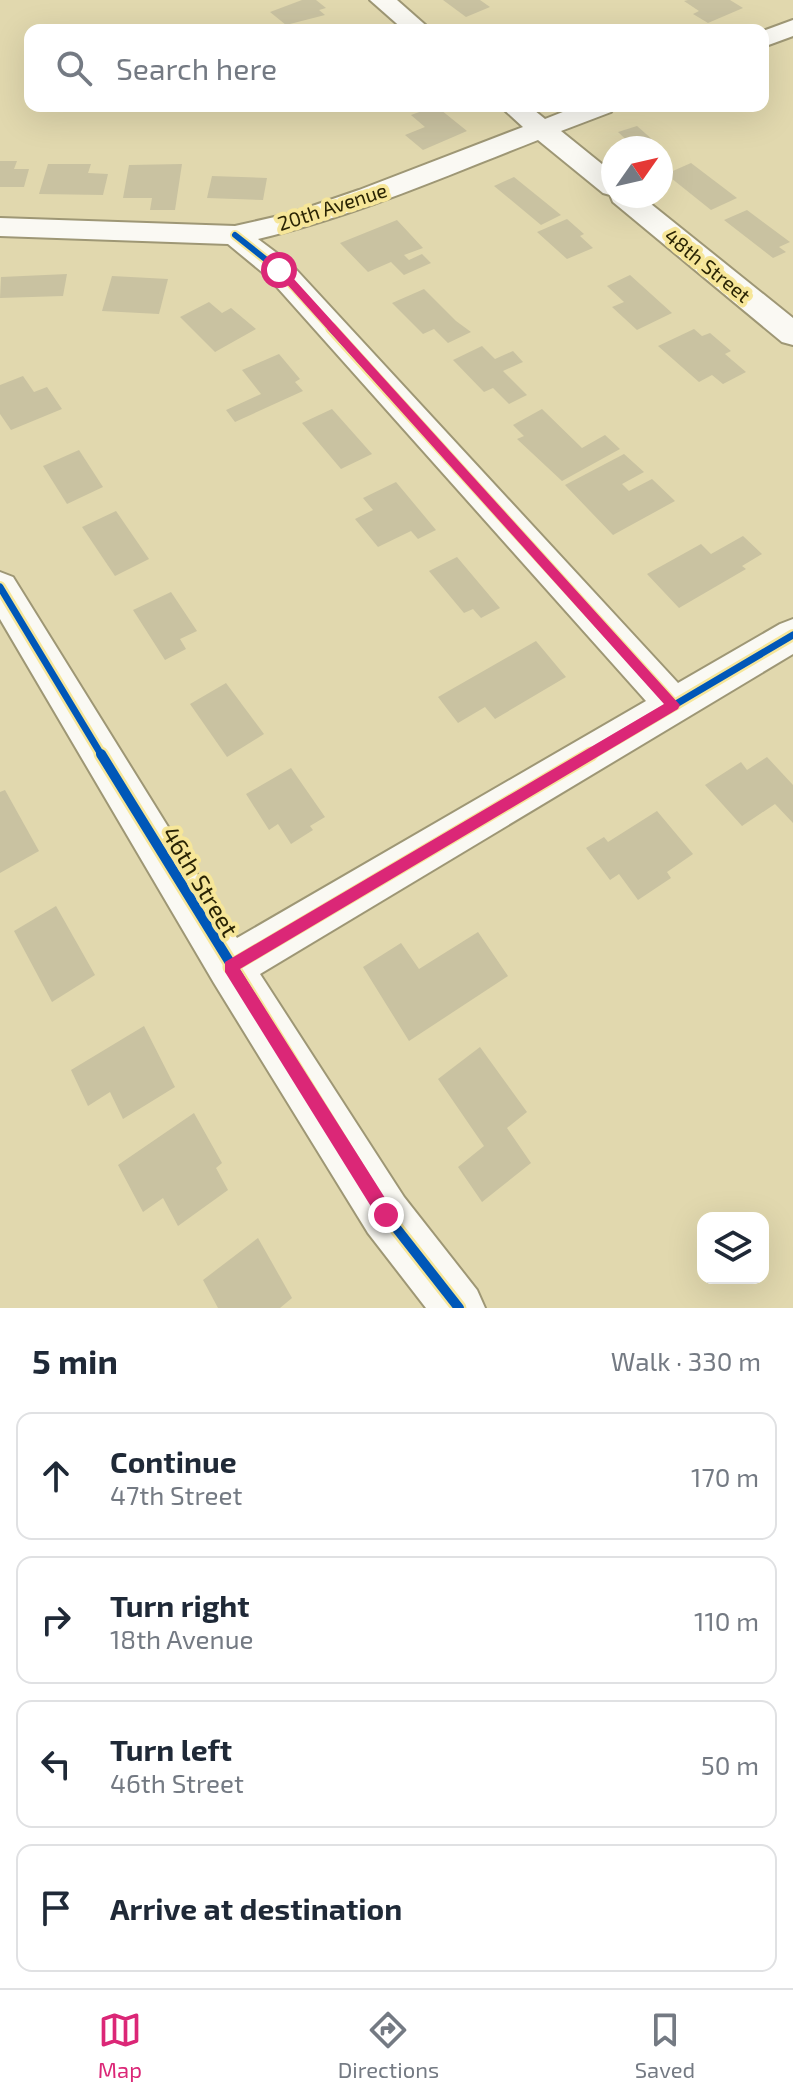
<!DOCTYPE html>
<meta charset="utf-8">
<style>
:root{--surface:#fff;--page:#f2f2f3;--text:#1f2937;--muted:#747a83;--line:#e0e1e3;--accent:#db2777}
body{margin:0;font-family:"Exo 2",sans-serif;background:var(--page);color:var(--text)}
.controls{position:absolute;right:24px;bottom:24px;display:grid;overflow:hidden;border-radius:16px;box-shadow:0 8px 32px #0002}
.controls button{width:72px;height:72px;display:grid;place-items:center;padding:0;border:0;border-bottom:2px solid var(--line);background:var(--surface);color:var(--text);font:40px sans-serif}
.compass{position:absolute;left:601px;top:136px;width:72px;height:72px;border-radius:50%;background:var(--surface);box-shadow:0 8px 32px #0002;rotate:56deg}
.stop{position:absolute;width:24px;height:24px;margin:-18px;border:6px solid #db2777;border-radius:50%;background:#fff}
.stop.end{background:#db2777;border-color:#fff;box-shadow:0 2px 8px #0008}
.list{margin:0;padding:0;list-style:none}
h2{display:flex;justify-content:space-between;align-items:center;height:104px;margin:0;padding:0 32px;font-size:34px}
h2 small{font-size:26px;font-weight:400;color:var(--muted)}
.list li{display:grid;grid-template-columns:52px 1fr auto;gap:24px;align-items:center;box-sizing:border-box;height:128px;margin:0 16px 16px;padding:0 16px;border:2px solid var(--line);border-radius:16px}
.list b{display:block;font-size:30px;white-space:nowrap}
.list p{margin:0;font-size:26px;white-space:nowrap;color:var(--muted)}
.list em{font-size:26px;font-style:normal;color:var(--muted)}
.icon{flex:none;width:44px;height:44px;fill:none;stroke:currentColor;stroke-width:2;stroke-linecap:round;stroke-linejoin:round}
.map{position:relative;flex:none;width:793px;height:1308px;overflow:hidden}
.search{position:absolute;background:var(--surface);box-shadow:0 8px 32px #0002;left:24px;right:24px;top:24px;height:88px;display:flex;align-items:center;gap:20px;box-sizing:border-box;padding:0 28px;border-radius:16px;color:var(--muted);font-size:30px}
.sheet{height:680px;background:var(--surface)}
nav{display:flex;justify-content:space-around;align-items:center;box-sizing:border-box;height:112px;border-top:2px solid var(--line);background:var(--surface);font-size:22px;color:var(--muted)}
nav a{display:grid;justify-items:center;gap:4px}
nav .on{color:var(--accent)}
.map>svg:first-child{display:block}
.building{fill:#c9c2a1}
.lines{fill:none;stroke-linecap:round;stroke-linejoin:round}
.minor-casing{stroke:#9e9775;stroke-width:4}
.minor{fill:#faf9f3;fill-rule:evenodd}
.cycleway-far2-casing{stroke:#f6e699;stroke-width:10}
.cycleway-far1-casing{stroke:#f6e699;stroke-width:12}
.cycleway-casing{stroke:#f6e699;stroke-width:15}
.cycleway-far2{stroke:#0057b8;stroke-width:6}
.cycleway-far1{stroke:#0057b8;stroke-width:7}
.cycleway{stroke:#0057b8;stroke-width:10}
.route{fill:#db2777}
.labels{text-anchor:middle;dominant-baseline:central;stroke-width:8;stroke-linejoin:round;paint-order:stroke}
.far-street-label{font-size:20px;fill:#2a2404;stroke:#f6e699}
.street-label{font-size:24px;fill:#2a2404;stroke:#f6e699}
</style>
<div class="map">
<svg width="793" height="1308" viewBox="0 0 793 1308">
<rect width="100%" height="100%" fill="#e1d8ae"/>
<g class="building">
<polygon points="302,0 316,0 326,8 319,10 325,15 286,25 270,12"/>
<polygon points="443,0 480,0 490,7 466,17"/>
<polygon points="688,0 730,0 743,8 708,23 693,14 699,11 684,1"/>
<polygon points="436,106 467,131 423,150 405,135 425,127 411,115"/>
<polygon points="637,126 662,148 635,148 618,132"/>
<polygon points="0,161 17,161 14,169 29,169 24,187 0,187"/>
<polygon points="691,163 737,198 711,210 666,174"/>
<polygon points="48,164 91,164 88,173 108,174 103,195 39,194"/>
<polygon points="182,164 175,210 150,210 152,198 123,198 129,165"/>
<polygon points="212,176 267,178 263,200 207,198"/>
<polygon points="514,177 561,215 541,225 494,186"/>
<polygon points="747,210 790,242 779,247 786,252 773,258 724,220"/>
<polygon points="567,219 584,234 580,236 593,248 567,259 537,232"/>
<polygon points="397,220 423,248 404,255 409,260 422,254 431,263 404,275 391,262 368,272 340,243"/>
<polygon points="67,274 63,296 0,298 1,277"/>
<polygon points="630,275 672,313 637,330 612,307 624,302 607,286"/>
<polygon points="112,276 168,279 159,314 102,311"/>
<polygon points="424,289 456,321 471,332 448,343 434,329 423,334 392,303"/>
<polygon points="209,302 222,313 231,308 256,329 215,352 180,317"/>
<polygon points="694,329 702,336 710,333 731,351 725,354 746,372 723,384 712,375 699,382 658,346"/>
<polygon points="482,346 495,359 513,351 523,362 503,371 527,395 509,404 493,388 484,392 453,360"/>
<polygon points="279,354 300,379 295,382 303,391 235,422 226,410 261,394 242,370"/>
<polygon points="23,376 34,392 47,387 62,409 11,430 0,414 0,385"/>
<polygon points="332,409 372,454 341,469 302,423"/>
<polygon points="542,409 582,448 605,435 620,449 562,481 517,439 524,436 513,425"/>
<polygon points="79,450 103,487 67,504 43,466"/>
<polygon points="624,454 644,472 622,484 629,491 652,479 675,501 613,535 565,485"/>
<polygon points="396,482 436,530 418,539 411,531 378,547 355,519 373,510 363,498"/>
<polygon points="116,511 149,559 115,576 82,527"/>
<polygon points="743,536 762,554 742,566 746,569 679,608 647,574 701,544 711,554"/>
<polygon points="457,557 500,608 481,618 473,609 464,613 429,571"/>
<polygon points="171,592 197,631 180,639 186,649 165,660 133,610"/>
<polygon points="536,641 566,677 495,719 485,707 458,723 438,697"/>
<polygon points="226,683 264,734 227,757 190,704"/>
<polygon points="767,757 793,785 793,823 775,804 742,826 705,785 741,762 747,770"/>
<polygon points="291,768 325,817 310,826 313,830 291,844 278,824 269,830 246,794"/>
<polygon points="5,790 39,851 0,873 0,792"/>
<polygon points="657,811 693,854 667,872 671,878 638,900 619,874 610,880 586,848 604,837 608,842"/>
<polygon points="56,906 95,975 52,1002 14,931"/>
<polygon points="478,932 508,976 409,1041 363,967 401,943 419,969"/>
<polygon points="144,1026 175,1087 123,1119 110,1092 88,1106 71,1070"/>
<polygon points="480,1047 527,1112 507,1128 531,1163 482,1202 458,1167 484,1146 438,1079"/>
<polygon points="194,1113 222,1163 216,1168 228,1190 178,1226 163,1198 143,1212 118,1165"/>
<polygon points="258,1238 292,1298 280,1308 218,1308 203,1280"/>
</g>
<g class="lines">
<g class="minor-casing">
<g id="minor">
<polygon points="370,0 397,0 431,30 404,30"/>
<polygon points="793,20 793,36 763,47 763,31"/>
<path d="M500,106h29l16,13 33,-13h37l-4,6 -50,19 52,42v23h28l152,122v27l-11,-3 -169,-140 -3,-7 -7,-2 -65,-53c-92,36 -183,76 -280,99l32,24 388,420 102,-59 13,-5v35l-533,320 144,223 73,93 8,18h-59l-58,-75 -154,-250 -214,-364v-47l13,5 224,361 409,-237 -378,-424 -40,-33 -228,-8v-18l235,8 57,-13 67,-23 164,-63z"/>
</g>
</g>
<use href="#minor" class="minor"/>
<g class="cycleway-far2-casing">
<polyline id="cycleway-far2" points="235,235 279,270 333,330"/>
</g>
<g class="cycleway-far1-casing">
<g id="cycleway-far1">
<polyline points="331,328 674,705"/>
<polyline points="0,587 102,756"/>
<polyline points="588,756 793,635"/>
</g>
</g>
<g class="cycleway-casing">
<g id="cycleway">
<polyline points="101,754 386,1215 459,1308"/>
<polyline points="230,967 591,754"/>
</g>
</g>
<use href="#cycleway-far2" class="cycleway-far2"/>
<use href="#cycleway-far1" class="cycleway-far1"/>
<use href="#cycleway" class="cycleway"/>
</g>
<polygon class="route" points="276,267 283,267 680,705 678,709 240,969 392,1209 394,1215 392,1221 386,1224 380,1221 225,972 225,962 664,704 276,272"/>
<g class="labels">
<g class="far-street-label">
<text transform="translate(332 206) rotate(-18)">20th Avenue</text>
<text transform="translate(708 265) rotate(39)">48th Street</text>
</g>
<g class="street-label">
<text transform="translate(201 881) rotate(59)">46th Street</text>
</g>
</g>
</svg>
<div class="controls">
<button><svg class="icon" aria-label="layers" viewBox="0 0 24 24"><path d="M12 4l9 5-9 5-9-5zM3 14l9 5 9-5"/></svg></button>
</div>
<svg class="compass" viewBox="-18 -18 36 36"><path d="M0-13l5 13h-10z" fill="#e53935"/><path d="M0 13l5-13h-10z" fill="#747a83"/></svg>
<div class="stop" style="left:279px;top:270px"></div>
<div class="stop end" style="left:386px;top:1215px"></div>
<div class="search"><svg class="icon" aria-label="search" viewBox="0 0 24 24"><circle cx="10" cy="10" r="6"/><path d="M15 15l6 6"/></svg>Search here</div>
</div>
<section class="sheet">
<h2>5 min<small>Walk · 330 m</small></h2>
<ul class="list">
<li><svg class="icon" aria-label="ahead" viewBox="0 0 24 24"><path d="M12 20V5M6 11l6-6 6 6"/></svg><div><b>Continue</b><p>47th Street</p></div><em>170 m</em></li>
<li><svg class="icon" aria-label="right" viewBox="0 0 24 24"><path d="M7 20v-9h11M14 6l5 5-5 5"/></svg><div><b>Turn right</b><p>18th Avenue</p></div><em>110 m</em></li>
<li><svg class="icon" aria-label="left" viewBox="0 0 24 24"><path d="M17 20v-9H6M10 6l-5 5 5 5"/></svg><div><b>Turn left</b><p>46th Street</p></div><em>50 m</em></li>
<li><svg class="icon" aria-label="arrive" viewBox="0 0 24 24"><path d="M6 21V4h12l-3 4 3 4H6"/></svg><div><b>Arrive at destination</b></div></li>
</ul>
</section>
<nav>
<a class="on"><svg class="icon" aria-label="map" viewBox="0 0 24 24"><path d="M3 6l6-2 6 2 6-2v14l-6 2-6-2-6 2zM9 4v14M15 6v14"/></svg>Map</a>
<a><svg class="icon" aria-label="directions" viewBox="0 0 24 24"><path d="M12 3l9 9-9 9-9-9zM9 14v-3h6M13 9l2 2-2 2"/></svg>Directions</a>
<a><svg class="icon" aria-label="saved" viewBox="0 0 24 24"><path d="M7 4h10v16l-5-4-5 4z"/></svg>Saved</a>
</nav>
